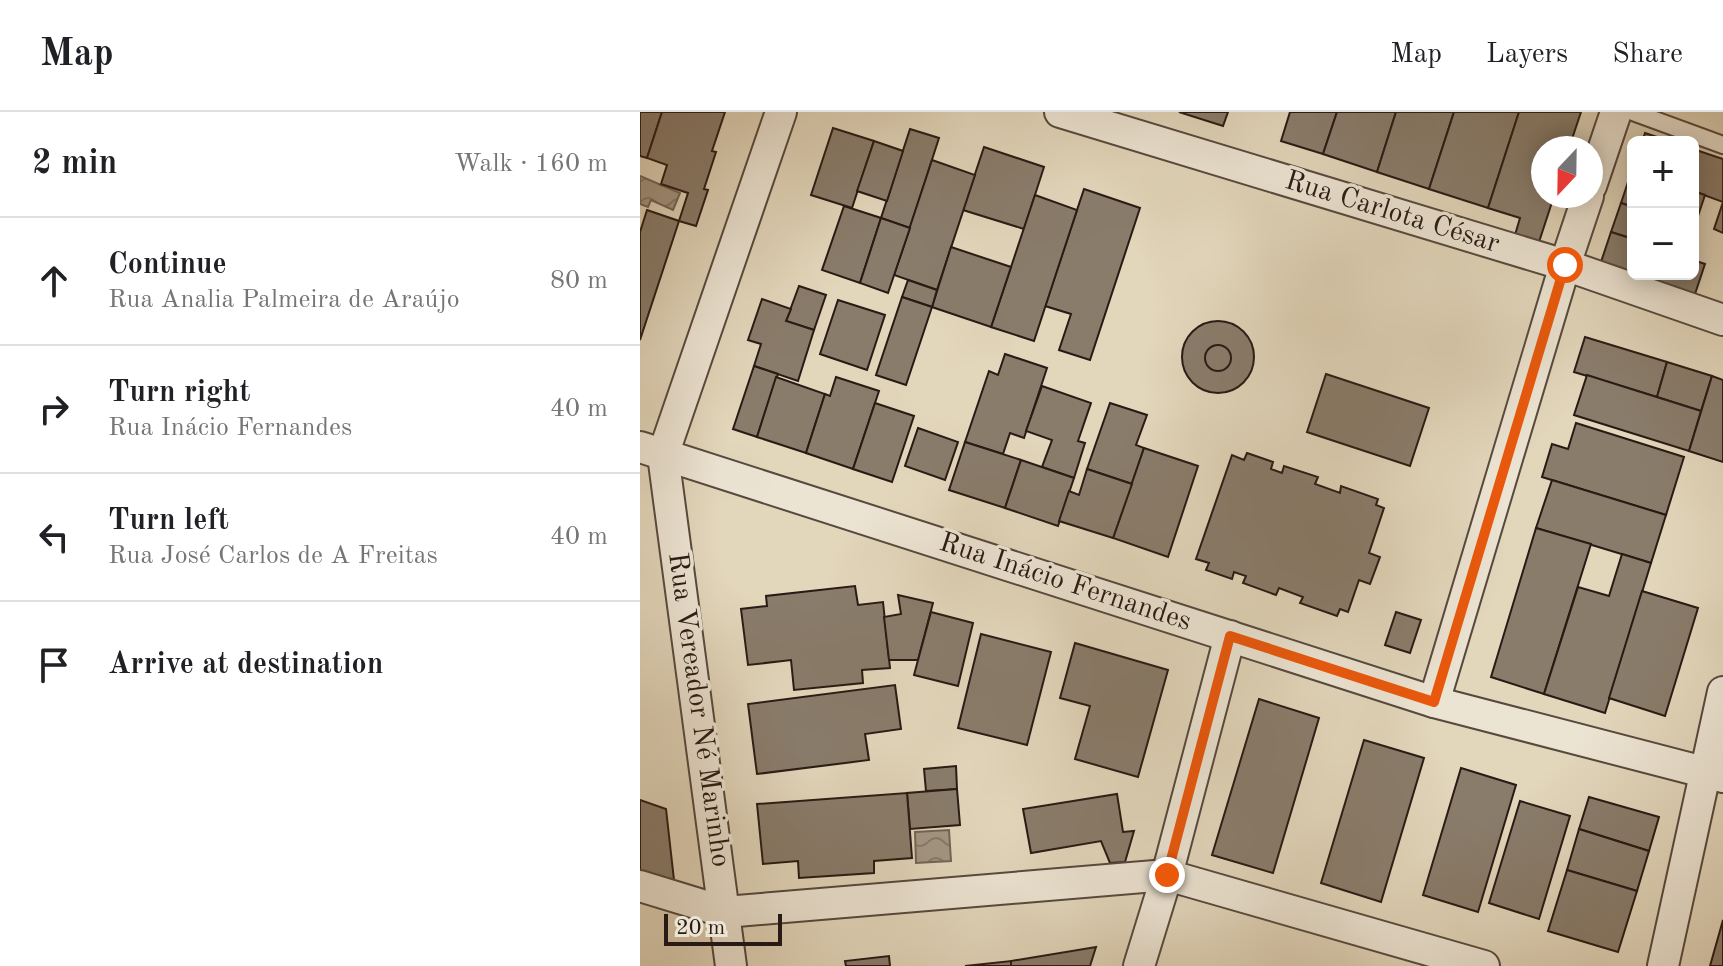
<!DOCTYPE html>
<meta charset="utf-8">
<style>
:root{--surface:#fff;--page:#f6f6f6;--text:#202124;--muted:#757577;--line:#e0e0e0}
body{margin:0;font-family:"Old Standard TT",serif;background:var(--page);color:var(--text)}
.controls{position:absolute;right:24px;top:24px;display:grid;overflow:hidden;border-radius:12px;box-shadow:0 4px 20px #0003}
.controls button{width:72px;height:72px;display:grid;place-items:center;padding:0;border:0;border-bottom:2px solid var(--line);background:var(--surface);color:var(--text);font:40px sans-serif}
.compass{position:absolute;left:891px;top:24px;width:72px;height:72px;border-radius:50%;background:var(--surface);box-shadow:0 4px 20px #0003;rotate:202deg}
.scale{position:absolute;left:24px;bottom:20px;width:118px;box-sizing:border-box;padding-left:8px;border:4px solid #291a15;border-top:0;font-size:22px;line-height:28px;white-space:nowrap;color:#291a15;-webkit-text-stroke:6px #ece4d3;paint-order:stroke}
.stop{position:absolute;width:24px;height:24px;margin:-18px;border:6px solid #ea580c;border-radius:50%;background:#fff}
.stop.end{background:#ea580c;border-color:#fff;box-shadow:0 2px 8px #0008}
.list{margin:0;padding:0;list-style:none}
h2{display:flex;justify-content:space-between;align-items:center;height:104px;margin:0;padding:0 32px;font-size:34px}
h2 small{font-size:26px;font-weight:400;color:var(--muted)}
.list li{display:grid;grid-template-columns:52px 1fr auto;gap:24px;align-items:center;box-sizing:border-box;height:128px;padding:0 32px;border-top:2px solid var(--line)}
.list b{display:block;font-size:30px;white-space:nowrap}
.list p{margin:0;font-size:26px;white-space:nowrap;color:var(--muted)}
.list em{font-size:26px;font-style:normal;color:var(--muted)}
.icon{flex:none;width:44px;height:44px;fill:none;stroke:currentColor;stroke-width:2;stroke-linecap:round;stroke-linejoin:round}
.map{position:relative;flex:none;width:1083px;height:854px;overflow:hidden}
header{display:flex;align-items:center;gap:48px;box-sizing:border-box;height:112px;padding:0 40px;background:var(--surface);border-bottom:2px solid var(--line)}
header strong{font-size:38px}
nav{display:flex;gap:44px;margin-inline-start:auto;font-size:28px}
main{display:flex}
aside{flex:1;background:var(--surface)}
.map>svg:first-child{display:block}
.water{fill:url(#water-waves);stroke:#726457;stroke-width:2}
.building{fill:#897c6b;stroke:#291a15;stroke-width:2}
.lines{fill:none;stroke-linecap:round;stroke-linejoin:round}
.lane-casing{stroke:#57493e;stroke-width:20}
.street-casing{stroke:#57493e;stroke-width:34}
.lane{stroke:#ece4d3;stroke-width:16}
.street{stroke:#ece4d3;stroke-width:30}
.route{stroke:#ea580c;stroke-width:10}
.labels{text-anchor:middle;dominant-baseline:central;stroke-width:7;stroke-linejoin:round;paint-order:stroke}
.street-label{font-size:28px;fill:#291a15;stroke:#ece4d3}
</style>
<header>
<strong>Map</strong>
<nav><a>Map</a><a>Layers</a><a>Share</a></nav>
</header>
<main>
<aside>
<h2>2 min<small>Walk · 160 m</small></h2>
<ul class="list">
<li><svg class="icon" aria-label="ahead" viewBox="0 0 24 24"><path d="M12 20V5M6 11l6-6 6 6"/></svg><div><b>Continue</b><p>Rua Analia Palmeira de Araújo</p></div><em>80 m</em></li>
<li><svg class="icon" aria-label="right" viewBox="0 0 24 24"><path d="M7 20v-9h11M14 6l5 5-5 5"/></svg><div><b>Turn right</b><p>Rua Inácio Fernandes</p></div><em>40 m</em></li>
<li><svg class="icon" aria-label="left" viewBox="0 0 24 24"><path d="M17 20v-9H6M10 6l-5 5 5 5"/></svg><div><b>Turn left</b><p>Rua José Carlos de A Freitas</p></div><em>40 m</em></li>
<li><svg class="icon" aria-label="arrive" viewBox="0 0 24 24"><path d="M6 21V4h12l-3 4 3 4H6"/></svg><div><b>Arrive at destination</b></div></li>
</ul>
</aside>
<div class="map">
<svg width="1083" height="854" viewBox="0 0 1083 854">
<defs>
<pattern id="water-waves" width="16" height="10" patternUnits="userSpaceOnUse" patternTransform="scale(2)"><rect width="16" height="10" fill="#a39683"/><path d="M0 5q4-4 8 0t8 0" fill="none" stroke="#857a6a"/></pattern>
</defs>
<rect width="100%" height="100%" fill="#e2d6bb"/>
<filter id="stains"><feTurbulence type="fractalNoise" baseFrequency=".0025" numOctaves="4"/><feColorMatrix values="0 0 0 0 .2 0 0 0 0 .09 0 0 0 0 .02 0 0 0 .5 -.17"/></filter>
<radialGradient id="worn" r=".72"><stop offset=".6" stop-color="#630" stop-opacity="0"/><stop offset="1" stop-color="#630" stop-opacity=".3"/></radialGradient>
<g class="water">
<polygon points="0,64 40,81 33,98 11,88 8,95 0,92"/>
<polygon points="309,718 311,749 276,751 275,720"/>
</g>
<g class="building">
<polygon points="0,0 22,0 7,46 0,44"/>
<polygon points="22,0 85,0 72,39 76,40 64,77 68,78 56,114 39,109 48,81 21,72 27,53 7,46"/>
<polygon points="539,0 588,0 583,14"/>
<polygon points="650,0 697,0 683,42 641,29"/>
<polygon points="697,0 756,0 737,60 683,42"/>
<polygon points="756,0 814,0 789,77 737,60"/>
<polygon points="814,0 879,0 848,96 789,77"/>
<polygon points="879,0 941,0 929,36 903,36 903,84 914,84 899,130 875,123 880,106 848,96"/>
<polygon points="193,16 234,29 212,96 171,83"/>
<polygon points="270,17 299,26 270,116 241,106"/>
<polygon points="1005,21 1032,30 1002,30"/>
<polygon points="234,29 263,39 247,89 217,79"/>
<polygon points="344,35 404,55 384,117 323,98"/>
<polygon points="1053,37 1083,47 1083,90 1053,79"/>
<polygon points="292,48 335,63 297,178 254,163"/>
<polygon points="992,58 993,59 993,95 981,91"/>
<polygon points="444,77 500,96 450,248 419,238 431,202 405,194"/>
<polygon points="1053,79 1065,83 1054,116 1053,115"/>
<polygon points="395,83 437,98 394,229 351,215"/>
<polygon points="1083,90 1083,121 1074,117"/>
<polygon points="981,91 993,95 993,127 971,120"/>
<polygon points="204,94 241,106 220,171 182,158"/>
<polygon points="7,98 39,109 0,228 0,120"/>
<polygon points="241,106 270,116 248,181 220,171"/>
<polygon points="971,120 993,127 993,161 961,150"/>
<polygon points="311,135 371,155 351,215 292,195"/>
<polygon points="1053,148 1065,152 1055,182 995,162 1053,162"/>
<polygon points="268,168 297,178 292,195 262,185"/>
<polygon points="159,174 186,183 174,218 146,209"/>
<polygon points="262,185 292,195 266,273 236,263"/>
<polygon points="122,187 151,197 146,209 174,218 158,269 114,254 121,232 108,228"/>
<polygon points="198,188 245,203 227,258 180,242"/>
<circle cx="578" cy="245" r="36"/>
<polygon points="945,225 1027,250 1017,285 934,260"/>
<circle cx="578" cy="246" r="13"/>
<polygon points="365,242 407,256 384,326 370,321 363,342 325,330 349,259 358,263"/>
<polygon points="1027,250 1072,264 1061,299 1017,285"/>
<polygon points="114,254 138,262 117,325 93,317"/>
<polygon points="686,262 789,296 770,354 667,320"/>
<polygon points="947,263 1061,299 1049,339 934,303"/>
<polygon points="1072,264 1083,268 1083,350 1049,339"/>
<polygon points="136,265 185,282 166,341 117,325"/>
<polygon points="196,265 239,279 213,357 166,341 185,282 190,284"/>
<polygon points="402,274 451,291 438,329 445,331 434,366 402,355 412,328 386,319"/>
<polygon points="235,291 274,304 252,370 213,357"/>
<polygon points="470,291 507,303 496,333 504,336 492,372 447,357"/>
<polygon points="936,311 1044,345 1026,403 902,365 912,332 928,337"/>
<polygon points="278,316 318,330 305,368 265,354"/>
<polygon points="325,330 381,348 365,396 309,378"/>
<polygon points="504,336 558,354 528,445 473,426"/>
<polygon points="607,341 633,350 631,357 642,361 644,354 678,365 675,372 700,381 701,374 738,387 736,393 744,396 729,441 740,445 730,472 719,468 708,500 700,497 697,504 660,491 663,485 639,476 636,483 603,471 606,464 594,460 592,467 566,458 569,451 556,447 592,343 604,348"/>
<polygon points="381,348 434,366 418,414 365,396"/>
<polygon points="447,357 492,372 473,426 419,409 429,379 439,383"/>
<polygon points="912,368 1026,403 1011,451 896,416"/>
<polygon points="896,416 951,432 904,582 851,565"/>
<polygon points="982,442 1011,451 965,601 904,582 938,475 969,484"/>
<polygon points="215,474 218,493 243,490 250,556 222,558 223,571 154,578 151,548 108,553 101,497 127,494 126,484"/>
<polygon points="1002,479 1058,496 1025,604 969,586"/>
<polygon points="258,483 293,491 278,548 249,548 244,505 261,502"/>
<polygon points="291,500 333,511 318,574 274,563"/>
<polygon points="756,500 781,508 770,541 745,533"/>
<polygon points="341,522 411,540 387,633 318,616"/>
<polygon points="435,531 528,558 498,665 435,647 450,594 420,586"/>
<polygon points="255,573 261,617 225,622 229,648 117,662 108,592"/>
<polygon points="619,587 679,606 633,761 572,743"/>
<polygon points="724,628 784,646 741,790 681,771"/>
<polygon points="316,654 317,677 286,679 284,657"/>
<polygon points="821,656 876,673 838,800 783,783"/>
<polygon points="317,677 320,713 270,717 267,681"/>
<polygon points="267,681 272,746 234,749 234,761 159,766 158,749 123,752 117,692"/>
<polygon points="477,682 483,720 494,719 485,750 470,751 461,729 391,741 383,697"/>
<polygon points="949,685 1019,705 1009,739 939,717"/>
<polygon points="0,688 26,697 35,777 0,766"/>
<polygon points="880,689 930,704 899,807 849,791"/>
<polygon points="939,717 1009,739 997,779 927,758"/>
<polygon points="927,758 997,779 978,840 908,819"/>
<polygon points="1083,808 1083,854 1070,854"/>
<polygon points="456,835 450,854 371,854 371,849"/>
<polygon points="249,844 250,854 206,854 205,849"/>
<polygon points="371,849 371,854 325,854"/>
</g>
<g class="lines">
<g class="lane-casing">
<polyline id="lane" points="993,0 1083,33"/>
</g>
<g class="street-casing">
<g id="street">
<polyline points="420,0 925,153 1083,208"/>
<polyline points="951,74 976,0"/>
<polyline points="0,335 794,590 1083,665"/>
<polyline points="794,590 925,153 948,84"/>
<polyline points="0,774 85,800 527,763 844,854"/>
<polyline points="91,854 23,343 141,0"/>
<polyline points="499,854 527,763 590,524"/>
<polyline points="1023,854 1083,580"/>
</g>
</g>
<use href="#lane" class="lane"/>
<use href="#street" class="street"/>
</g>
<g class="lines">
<polyline class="route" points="527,763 590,524 794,590 925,153"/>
</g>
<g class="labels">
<g class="street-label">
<text transform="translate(752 101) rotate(17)">Rua Carlota César</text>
<text transform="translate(425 471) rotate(18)">Rua Inácio Fernandes</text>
<text transform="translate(58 598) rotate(82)">Rua Vereador Né Marinho</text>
</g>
</g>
<rect width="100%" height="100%" filter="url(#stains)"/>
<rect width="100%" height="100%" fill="url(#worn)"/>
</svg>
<div class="controls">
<button>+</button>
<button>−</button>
</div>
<svg class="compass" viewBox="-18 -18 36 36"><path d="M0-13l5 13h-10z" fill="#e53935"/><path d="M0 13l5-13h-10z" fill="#757577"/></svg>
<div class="scale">20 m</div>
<div class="stop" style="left:925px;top:153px"></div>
<div class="stop end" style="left:527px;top:763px"></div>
</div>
</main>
